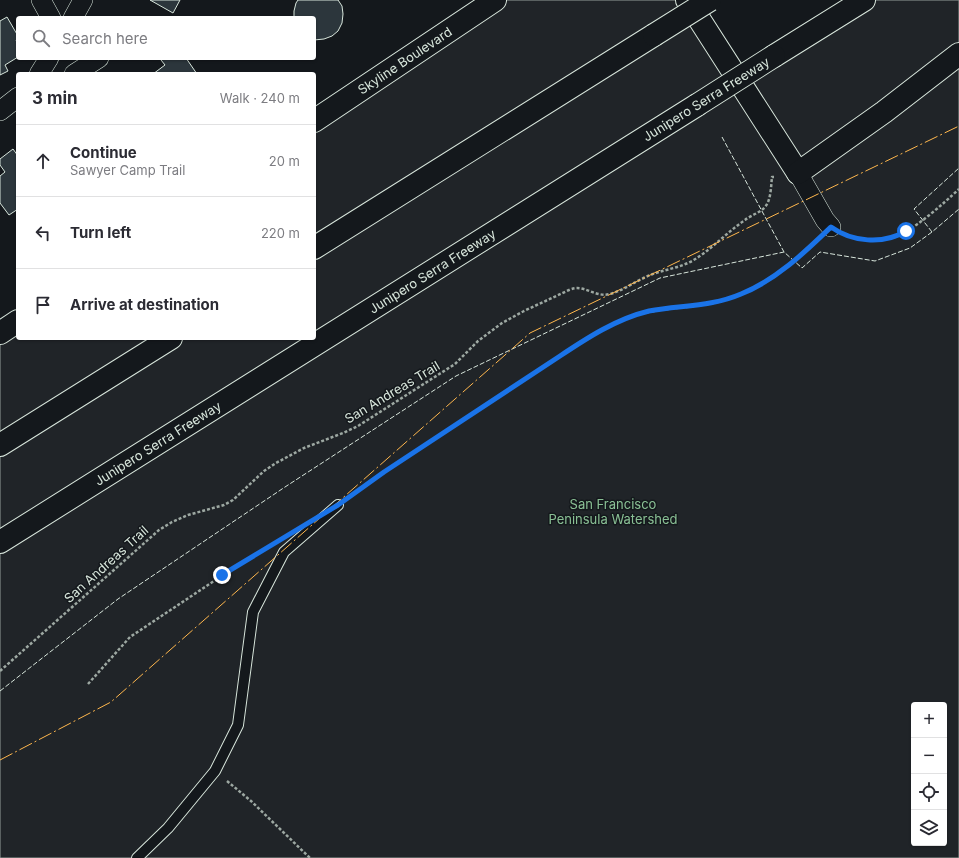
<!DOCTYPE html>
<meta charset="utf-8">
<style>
:root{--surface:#fff;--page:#f2f2f3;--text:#2b2b33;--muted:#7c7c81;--line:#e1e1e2}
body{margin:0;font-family:Inter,sans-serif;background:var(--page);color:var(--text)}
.controls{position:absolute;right:12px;bottom:12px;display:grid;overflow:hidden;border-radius:4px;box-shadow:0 1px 3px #0004}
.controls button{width:36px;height:36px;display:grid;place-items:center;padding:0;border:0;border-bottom:1px solid var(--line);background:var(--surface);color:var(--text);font:20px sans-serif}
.stop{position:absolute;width:12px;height:12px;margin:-9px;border:3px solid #1a73e8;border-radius:50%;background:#fff}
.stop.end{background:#1a73e8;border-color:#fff;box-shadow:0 1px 4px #0008}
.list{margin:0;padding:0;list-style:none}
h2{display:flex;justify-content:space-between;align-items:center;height:52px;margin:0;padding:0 16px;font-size:17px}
h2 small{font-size:13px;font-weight:400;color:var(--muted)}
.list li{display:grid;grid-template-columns:26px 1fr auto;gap:12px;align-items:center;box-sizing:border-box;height:72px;padding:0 16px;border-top:1px solid var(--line)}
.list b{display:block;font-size:15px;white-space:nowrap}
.list p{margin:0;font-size:13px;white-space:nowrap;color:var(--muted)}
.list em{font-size:13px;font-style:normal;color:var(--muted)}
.icon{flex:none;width:22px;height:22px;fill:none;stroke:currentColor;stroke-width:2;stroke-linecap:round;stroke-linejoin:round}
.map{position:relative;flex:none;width:959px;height:858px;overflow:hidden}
.search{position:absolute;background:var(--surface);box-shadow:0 1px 3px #0004;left:16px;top:16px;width:300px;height:44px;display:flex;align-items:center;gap:10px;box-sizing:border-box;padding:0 14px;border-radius:4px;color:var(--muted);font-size:15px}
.panel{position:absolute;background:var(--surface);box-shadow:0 1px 3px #0004;left:16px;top:72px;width:300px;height:268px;border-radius:4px}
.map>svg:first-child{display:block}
.green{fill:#202428;stroke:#939e99;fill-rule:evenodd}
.building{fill:#2c363c;stroke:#d8e6dc}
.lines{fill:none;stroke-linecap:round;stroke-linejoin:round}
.service-casing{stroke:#d8e6dc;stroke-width:12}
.minor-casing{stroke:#d8e6dc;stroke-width:20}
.secondary-casing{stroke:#d8e6dc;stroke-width:24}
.motorway-casing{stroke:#d8e6dc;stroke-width:24}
.path{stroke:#9da8a2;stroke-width:2.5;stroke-dasharray:3 2;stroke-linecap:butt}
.service{stroke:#14181c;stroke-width:10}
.minor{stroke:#14181c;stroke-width:19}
.secondary{stroke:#14181c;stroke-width:22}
.motorway{stroke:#14181c;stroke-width:22}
.motorway-bridge-casing{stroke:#d8e6dc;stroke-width:24;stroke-linecap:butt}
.motorway-bridge{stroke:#14181c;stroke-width:22}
.fence{stroke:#d8e6dc;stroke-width:1;stroke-dasharray:5 2;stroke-linecap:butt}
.power{stroke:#ffb74d;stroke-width:1;stroke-dasharray:14 3 2 3;stroke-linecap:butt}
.route{stroke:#1a73e8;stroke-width:5}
.labels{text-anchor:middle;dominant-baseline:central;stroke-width:3;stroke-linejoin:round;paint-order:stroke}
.street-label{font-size:13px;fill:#d8e6dc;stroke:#14181c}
.park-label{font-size:13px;fill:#8ac095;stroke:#14181c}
</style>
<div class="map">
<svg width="959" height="858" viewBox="0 0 959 858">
<rect width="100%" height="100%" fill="#14181c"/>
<path class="green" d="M489,0h199l50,79 126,-79h95v858h-959v-525l18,-12v17h296v-218zM914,705h30v138h-30z"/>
<g class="building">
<polygon points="150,0 180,0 173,13"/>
<polygon points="298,0 338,0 342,6 343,14 342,23 338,31 332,36 324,39 314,40 314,18 294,18 294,11 296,3"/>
<polygon points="7,17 18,36 18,39 16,40 18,44 18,57 5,65 8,71 0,75 0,21"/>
<polygon points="164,58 186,58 197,74 153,74 165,65 161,60"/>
<polygon points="13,149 18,156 18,209 9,215 0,203 0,176 5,172 0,165 0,159"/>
</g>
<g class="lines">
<g class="service-casing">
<polyline id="service" points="137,858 168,828 215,771 238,725 253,612 284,552 338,505"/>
</g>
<g class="minor-casing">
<g id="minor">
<polyline points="41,0 51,18"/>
<polyline points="73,18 83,0"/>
<polyline points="39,74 49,58"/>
<polyline points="74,74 99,58"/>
<polyline points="0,111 18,97"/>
<polyline points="798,173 825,220 831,227"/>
</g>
</g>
<g class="secondary-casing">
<g id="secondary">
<polyline points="687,0 798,173"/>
<path id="s1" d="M314,121l181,-121"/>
<polyline points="0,333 18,321"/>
</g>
</g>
<g class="motorway-casing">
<g id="motorway">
<polyline points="774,56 864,0"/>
<polyline points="798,173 884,112 959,54"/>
<polyline points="314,248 654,35"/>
<polyline points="0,445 171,338"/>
<path id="s2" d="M0,542l697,-437"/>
</g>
</g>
<g class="path">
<path d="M849,236c14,4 30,5 43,2 20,-6 51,-34 67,-49"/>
<path d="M350,496l34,-24 176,-116c13,-9 27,-18 41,-26 8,-4 16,-9 25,-12 25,-9 49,-9 75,-13 47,-6 81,-32 115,-64"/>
<path d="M0,671l159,-141 13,-8 16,-7 36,-10 9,-5 31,-29 12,-8 28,-15 39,-15 15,-7 97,-62 23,-23 24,-18 22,-12 45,-21c15,-7 25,8 41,4 12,-3 24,-12 36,-17 14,-7 31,-8 46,-16 19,-11 34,-28 53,-41 6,-5 18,-8 22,-16 4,-7 4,-18 5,-27h2"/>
<polyline points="88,684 130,637 223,575 268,547"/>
<polyline points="227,781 251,801 310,858"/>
</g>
<use href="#service" class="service"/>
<use href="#minor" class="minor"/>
<use href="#secondary" class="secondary"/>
<use href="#motorway" class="motorway"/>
<g class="motorway-bridge-casing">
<g id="motorway-bridge">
<polyline points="654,35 710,0"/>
<polyline points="697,105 774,56"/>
</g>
</g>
<use href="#motorway-bridge" class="motorway-bridge"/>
<g class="fence">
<polyline points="722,137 784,252"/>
<polyline points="932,232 914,209 959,168"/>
<polyline points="0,691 118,599 285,487 456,376 660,278 784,252 802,268 820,252 875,261 910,248 932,232 959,209"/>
</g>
<polyline class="power" points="0,760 111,702 530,333 959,126"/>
</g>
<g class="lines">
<path class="route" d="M222,575l116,-70 46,-33 176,-116c27,-18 56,-37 89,-45 31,-6 62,-4 92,-17 35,-14 63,-41 90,-67 21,15 52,18 75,4"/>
</g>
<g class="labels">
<g class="street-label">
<text stroke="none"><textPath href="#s1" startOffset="109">Skyline Boulevard</textPath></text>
<text transform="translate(706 99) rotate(-32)">Junipero Serra Freeway</text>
<text stroke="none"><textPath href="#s2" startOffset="510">Junipero Serra Freeway</textPath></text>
<text transform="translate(392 392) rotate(-31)">San Andreas Trail</text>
<text stroke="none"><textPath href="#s2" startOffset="186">Junipero Serra Freeway</textPath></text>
<text transform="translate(106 564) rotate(-42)">San Andreas Trail</text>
</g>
<g class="park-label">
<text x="613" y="504">San Francisco<tspan x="613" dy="15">Peninsula Watershed</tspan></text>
</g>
</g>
</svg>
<div class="controls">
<button>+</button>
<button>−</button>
<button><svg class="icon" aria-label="locate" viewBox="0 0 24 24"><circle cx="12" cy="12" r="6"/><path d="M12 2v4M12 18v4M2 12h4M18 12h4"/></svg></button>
<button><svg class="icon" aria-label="layers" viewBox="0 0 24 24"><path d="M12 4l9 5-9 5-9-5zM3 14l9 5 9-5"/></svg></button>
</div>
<div class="stop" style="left:906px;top:231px"></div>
<div class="stop end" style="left:222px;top:575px"></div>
<div class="search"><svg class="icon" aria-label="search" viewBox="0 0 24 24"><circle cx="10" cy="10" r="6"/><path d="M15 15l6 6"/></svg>Search here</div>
<section class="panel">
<h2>3 min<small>Walk · 240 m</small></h2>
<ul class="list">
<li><svg class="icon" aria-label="ahead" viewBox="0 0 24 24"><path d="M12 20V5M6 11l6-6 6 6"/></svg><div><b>Continue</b><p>Sawyer Camp Trail</p></div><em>20 m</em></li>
<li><svg class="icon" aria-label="left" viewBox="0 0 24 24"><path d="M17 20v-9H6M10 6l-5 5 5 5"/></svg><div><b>Turn left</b></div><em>220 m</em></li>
<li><svg class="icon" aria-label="arrive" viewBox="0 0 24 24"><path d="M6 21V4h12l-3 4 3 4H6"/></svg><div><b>Arrive at destination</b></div></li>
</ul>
</section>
</div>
